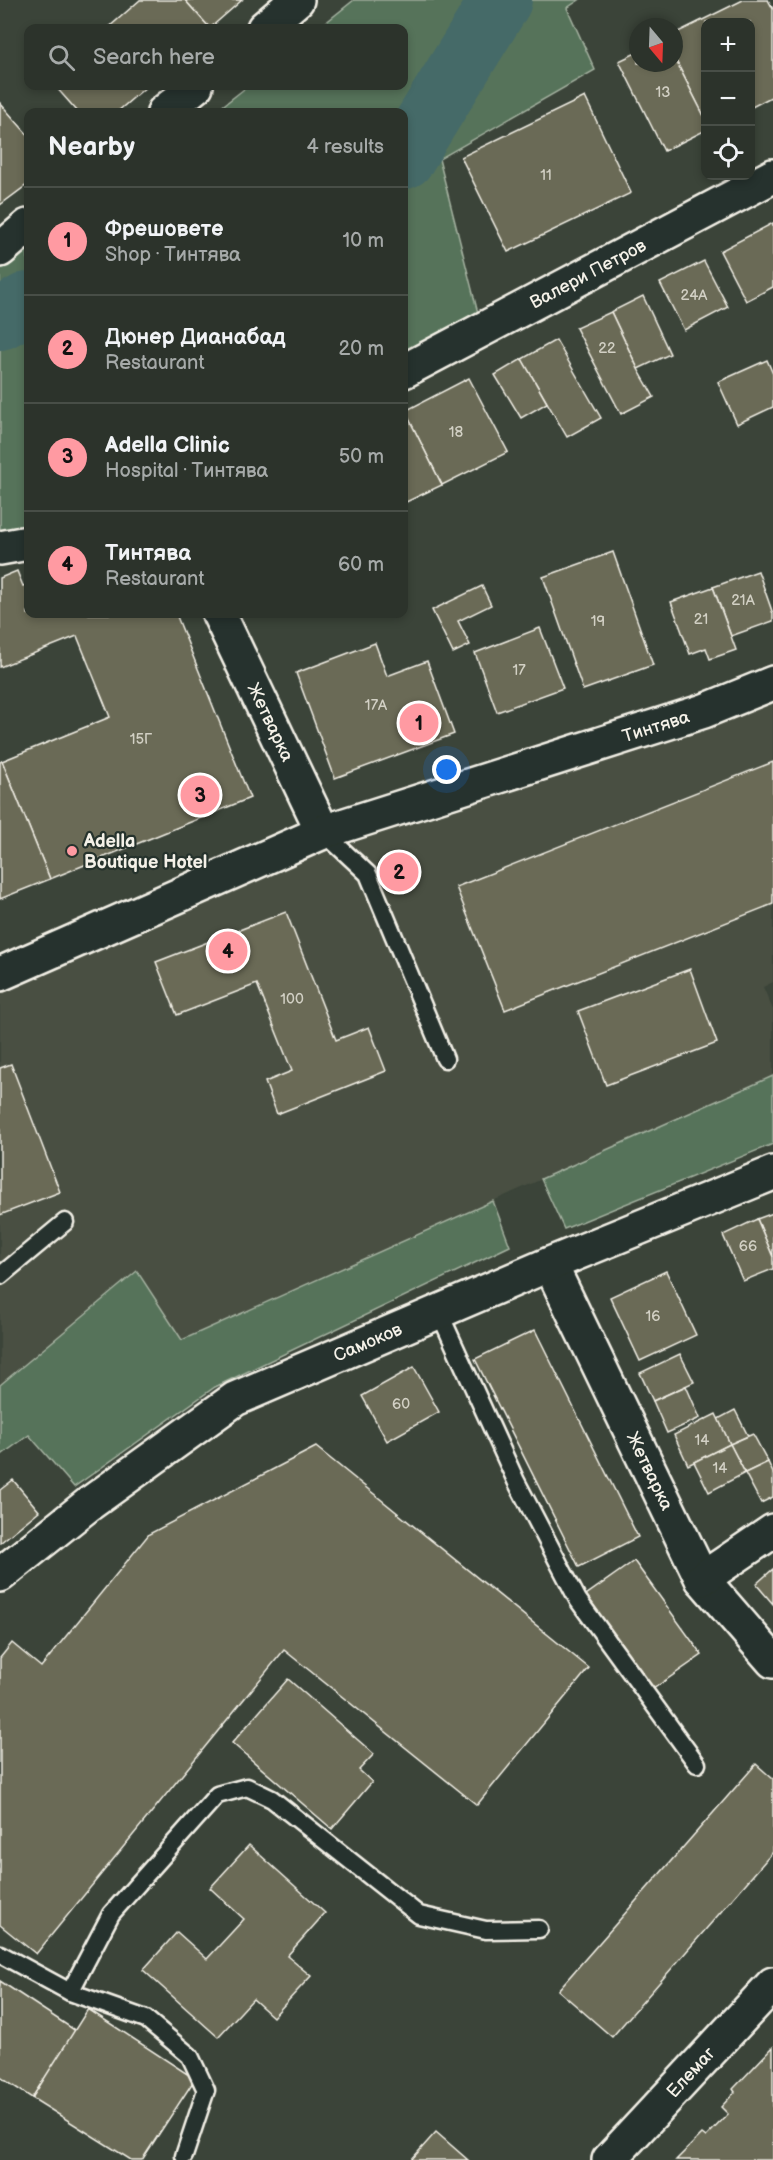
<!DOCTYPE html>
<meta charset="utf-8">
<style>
:root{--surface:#2c332b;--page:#383f37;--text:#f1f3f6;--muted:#a6aaa9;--line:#484e47;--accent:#ff9aa2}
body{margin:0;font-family:"Balsamiq Sans",sans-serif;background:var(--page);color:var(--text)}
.controls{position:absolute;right:18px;top:18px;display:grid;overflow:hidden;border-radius:12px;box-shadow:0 3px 9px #0003}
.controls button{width:54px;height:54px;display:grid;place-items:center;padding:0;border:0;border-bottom:2px solid var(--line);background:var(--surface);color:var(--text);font:30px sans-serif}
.compass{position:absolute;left:629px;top:18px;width:54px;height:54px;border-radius:50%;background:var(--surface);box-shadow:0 3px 9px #0003;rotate:161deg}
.you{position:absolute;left:447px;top:770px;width:21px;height:21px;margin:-15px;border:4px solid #fff;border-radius:50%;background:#1a73e8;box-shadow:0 0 0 9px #1a73e833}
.badge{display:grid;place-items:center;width:39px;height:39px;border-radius:50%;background:var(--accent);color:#111;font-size:20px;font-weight:700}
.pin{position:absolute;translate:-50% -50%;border:3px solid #fff;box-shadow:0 2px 6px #0006}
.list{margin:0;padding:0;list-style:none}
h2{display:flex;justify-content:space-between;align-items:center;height:78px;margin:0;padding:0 24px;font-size:26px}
h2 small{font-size:20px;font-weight:400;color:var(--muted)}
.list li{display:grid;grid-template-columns:39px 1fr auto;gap:18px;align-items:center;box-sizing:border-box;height:108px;padding:0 24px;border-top:2px solid var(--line)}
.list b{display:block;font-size:22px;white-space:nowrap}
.list p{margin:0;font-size:20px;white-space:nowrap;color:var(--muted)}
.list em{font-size:20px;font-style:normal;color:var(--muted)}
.icon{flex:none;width:33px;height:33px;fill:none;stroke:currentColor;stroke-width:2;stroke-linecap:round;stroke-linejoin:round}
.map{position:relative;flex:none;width:773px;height:2160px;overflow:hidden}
.search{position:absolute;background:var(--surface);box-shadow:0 3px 9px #0003;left:24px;top:24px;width:384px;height:66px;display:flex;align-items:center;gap:15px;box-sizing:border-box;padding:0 21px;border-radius:12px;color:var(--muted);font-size:22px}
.panel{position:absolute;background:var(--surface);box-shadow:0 3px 9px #0003;left:24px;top:108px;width:384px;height:510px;border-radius:12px}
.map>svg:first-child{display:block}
.built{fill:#495042}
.green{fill:#56735a;stroke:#a5b2a1;stroke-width:1.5}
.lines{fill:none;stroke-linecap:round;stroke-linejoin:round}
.river{stroke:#456a68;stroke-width:62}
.building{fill:#6b6b56;stroke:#f4f1e8;stroke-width:1.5}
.service-casing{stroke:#f4f1e8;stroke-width:21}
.minor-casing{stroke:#f4f1e8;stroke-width:38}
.service{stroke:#26332d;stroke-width:16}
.minor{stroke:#26332d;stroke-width:33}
.poi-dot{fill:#ff9aa2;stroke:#26332d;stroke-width:2}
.labels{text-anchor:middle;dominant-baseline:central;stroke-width:4.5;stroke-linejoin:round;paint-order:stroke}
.number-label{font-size:15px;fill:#d2d0c4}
.street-label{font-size:18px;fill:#f4f1e8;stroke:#26332d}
.poi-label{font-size:18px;font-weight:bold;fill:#f4f1e8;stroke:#26332d;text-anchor:start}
</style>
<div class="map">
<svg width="773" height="2160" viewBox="0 0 773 2160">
<rect width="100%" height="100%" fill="#3b4439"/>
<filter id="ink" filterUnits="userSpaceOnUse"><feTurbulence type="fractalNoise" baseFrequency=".0167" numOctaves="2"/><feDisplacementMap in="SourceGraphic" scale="12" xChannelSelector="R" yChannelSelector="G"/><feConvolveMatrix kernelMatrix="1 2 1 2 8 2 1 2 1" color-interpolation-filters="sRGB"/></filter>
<g filter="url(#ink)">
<polygon class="built" points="773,683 773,982 763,987 773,1010 773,1076 181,1340 137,1272 0,1385 0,974 323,832"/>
<g class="green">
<polygon points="354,0 579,0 567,8 595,70 439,159 482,329 404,370 404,112 215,112 248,86 404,86 404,28 319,28"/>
<polygon points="28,244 28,543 0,548 0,260"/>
<polygon points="773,1076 773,1144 564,1229 541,1179"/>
<polygon points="493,1201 510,1246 215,1387 74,1487 29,1435 0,1456 0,1385 137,1271 182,1340"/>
</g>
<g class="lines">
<g class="river">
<polyline points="404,158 501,0"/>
<polyline points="0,319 28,303"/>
</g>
</g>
<g class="building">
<polygon points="140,0 185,0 210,28 108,28"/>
<polygon points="185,0 242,0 210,28"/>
<polygon points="743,0 768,0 773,9 773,96 750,108 750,22 706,22 706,120 674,57 674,34"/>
<polygon points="638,52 638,63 674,63 674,57 706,120 706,130 664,151 619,61"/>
<polygon points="55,86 147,86 117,112 78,112"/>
<polygon points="585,97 631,193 508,252 461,157"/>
<polygon points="0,103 28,135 28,184 0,205"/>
<polygon points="773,223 773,287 746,301 720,251"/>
<polygon points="704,261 728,307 684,330 660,283"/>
<polygon points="643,296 670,354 638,369 611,312"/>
<polygon points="611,312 638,369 654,397 621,414 576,328"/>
<polygon points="556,340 601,418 567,437 522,359"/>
<polygon points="522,359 547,403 521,418 495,375"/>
<polygon points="767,360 773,374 773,407 737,424 718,382"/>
<polygon points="469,378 508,452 442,485 405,411"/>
<polygon points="405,411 442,485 404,503 404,412"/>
<polygon points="613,552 653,665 583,690 543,577"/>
<polygon points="17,571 23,586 28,584 28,614 176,614 250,798 50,879 2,761 110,717 77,636 0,667 0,578"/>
<polygon points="758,571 773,614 773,621 731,636 713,587"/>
<polygon points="482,586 491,605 458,621 470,645 453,653 432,610"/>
<polygon points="713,587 736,650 710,659 706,648 690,654 671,602"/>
<polygon points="540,628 563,688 497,712 475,653"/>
<polygon points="375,643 387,676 427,661 454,734 335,778 296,673"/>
<polygon points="2,761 50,879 0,899 0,762"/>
<polygon points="773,762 773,904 505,1010 456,887"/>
<polygon points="286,912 336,1040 369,1027 386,1071 277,1114 265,1082 292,1071 257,984 177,1015 156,962"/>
<polygon points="690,969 717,1043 606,1085 578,1011"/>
<polygon points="11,1064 60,1192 0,1215 0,1068"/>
<polygon points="773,1213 773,1257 757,1219"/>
<polygon points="757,1219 773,1257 773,1269 743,1281 723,1235"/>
<polygon points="666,1271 696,1335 640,1361 610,1297"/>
<polygon points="535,1330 638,1537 579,1567 475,1359"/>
<polygon points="680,1354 694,1382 653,1401 640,1373"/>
<polygon points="414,1367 439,1412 387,1441 362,1396"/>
<polygon points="686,1386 700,1418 667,1433 653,1401"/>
<polygon points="735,1410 748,1436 730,1444 718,1419"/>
<polygon points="716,1414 730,1444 688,1465 674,1435"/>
<polygon points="753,1434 768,1462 745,1473 730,1444"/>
<polygon points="730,1444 745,1473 709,1492 694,1462"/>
<polygon points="316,1447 589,1668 477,1805 284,1650 36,1954 0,1925 0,1658 12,1643 41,1667 149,1534"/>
<polygon points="768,1462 773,1473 773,1497 761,1503 745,1473"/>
<polygon points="13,1480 39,1511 0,1543 0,1490"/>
<polygon points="634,1561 702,1655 653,1689 586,1595"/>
<polygon points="773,1569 773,1604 756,1584"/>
<polygon points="288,1679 374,1754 359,1770 372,1782 332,1829 232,1743"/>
<polygon points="756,1764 773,1779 773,1852 612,2037 558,1990"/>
<polygon points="249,1845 325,1913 287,1956 311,1976 273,2017 253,1999 218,2037 143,1970 177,1932 207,1959 244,1919 210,1888"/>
<polygon points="0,1981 76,2031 32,2098 0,2077"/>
<polygon points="88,2009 195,2079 142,2160 131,2160 32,2098"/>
<polygon points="773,2047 773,2160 676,2160 702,2134 706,2137 728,2114 721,2107 735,2092 733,2089"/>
<polygon points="436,2132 468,2160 411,2160"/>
</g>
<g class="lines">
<g class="service-casing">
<g id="service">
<polyline points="323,832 368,874 445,1059"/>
<polyline points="0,1276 65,1222"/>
<polyline points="439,1312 516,1481 578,1600 697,1764"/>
<polyline points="0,1954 70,1992 146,2019 190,2056 206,2090 184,2156"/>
<polyline points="70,1992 111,1914 217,1795 247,1787 272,1799 419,1915 486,1930 539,1929"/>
</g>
</g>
<g class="minor-casing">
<g id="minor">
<polyline points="264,28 297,0"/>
<polyline points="164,112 196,86"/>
<polyline points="0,250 28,226"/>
<path id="s1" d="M404,371l369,-195"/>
<polyline points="0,548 28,543"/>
<path id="s2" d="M219,614l104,218"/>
<path id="s3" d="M0,974l323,-142 381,-121 69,-28"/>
<path id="s4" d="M550,1264l152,315 71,82"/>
<path id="s5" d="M0,1575l89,-71 146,-105 315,-135 223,-91"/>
<polyline points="702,1579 773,1531"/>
<path id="s6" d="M609,2160l164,-176"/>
</g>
</g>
<use href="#service" class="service"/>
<use href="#minor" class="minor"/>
</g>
</g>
<circle class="poi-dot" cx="72" cy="851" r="6"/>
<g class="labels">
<g class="number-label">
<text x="663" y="92">13</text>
<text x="546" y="175">11</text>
<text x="694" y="295">24А</text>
<text x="607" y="348">22</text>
<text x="456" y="432">18</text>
<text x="743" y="600">21А</text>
<text x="701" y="619">21</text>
<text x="598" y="621">19</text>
<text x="519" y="670">17</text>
<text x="376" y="705">17А</text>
<text x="141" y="739">15Г</text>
<text x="292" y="999">100</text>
<text x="748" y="1246">66</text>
<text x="653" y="1316">16</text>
<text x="401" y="1404">60</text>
<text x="702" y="1440">14</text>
<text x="720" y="1468">14</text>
</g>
<g class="street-label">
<text stroke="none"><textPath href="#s1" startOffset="208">Валери Петров</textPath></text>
<text stroke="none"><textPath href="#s2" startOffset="120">Жетварка</textPath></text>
<text stroke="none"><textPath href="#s3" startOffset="702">Тинтява</textPath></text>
<text stroke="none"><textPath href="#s5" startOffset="438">Самоков</textPath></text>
<text stroke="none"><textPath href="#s4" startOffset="230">Жетварка</textPath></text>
<text stroke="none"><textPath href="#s6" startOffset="120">Елемаг</textPath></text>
</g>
<g class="poi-label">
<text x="84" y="841">Adella<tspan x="84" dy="21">Boutique Hotel</tspan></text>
</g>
</g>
</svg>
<div class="controls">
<button>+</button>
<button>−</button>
<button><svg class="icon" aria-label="locate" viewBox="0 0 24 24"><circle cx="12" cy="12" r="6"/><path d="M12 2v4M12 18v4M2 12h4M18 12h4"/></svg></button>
</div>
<svg class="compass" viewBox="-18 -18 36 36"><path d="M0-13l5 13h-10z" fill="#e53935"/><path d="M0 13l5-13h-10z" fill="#a6aaa9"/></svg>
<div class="you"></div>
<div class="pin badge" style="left:419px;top:723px">1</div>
<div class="pin badge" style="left:399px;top:872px">2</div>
<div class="pin badge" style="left:200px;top:795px">3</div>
<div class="pin badge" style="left:228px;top:951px">4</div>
<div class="search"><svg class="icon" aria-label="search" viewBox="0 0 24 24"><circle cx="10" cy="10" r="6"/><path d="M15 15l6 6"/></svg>Search here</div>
<section class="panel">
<h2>Nearby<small>4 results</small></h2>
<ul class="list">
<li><span class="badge">1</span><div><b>Фрешовете</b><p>Shop · Тинтява</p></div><em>10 m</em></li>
<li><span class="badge">2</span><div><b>Дюнер Дианабад</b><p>Restaurant</p></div><em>20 m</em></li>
<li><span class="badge">3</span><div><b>Adella Clinic</b><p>Hospital · Тинтява</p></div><em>50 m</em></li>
<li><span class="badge">4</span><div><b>Тинтява</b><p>Restaurant</p></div><em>60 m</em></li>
</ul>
</section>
</div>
